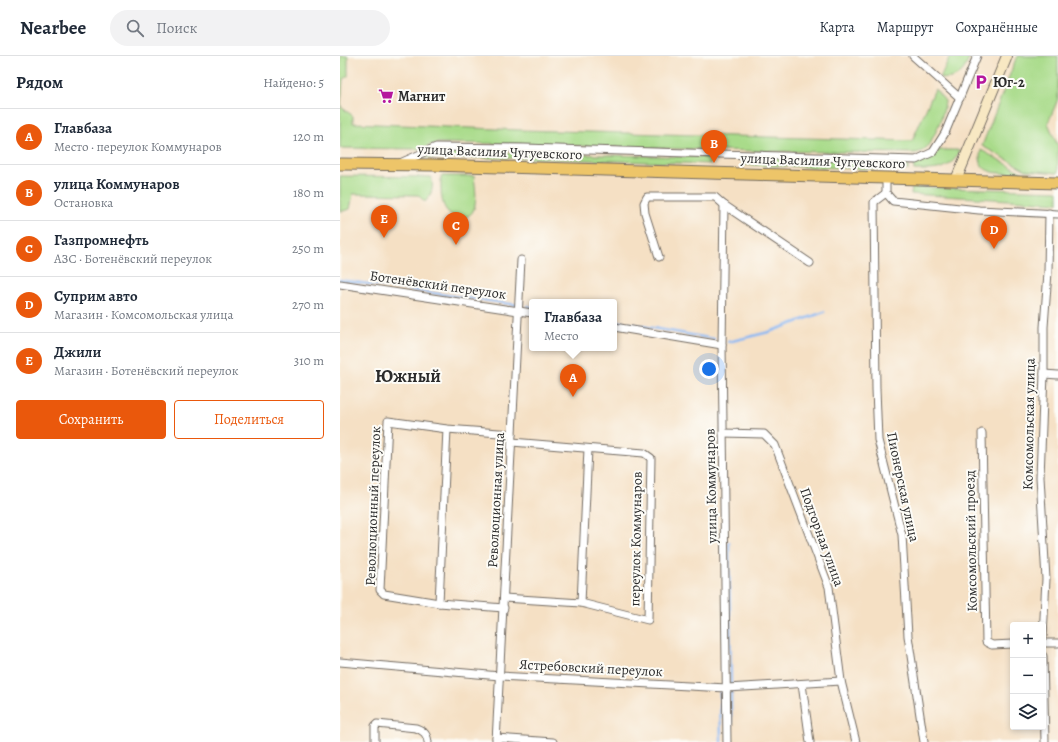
<!DOCTYPE html>
<html lang="ru">
<meta charset="utf-8">
<style>
:root{--surface:#fff;--page:#f2f2f3;--text:#1f2937;--muted:#747a83;--line:#e0e1e3;--accent:#ea580c}
body{margin:0;font-family:Alegreya,serif;background:var(--page);color:var(--text)}
.controls{position:absolute;right:12px;bottom:12px;display:grid;overflow:hidden;border-radius:4px;box-shadow:0 2px 6px #0003}
.controls button{width:36px;height:36px;display:grid;place-items:center;padding:0;border:0;border-bottom:1px solid var(--line);background:var(--surface);color:var(--text);font:20px sans-serif}
.you{position:absolute;left:369px;top:313px;width:14px;height:14px;margin:-10px;border:3px solid #fff;border-radius:50%;background:#1a73e8;box-shadow:0 0 0 6px #1a73e833}
.badge{display:grid;place-items:center;width:26px;height:26px;border-radius:50%;background:var(--accent);color:#fff;font-size:13px;font-weight:700}
.pin{position:absolute;translate:-50% -33px;filter:drop-shadow(0 1px 2px #0008)}
.pin::after{content:'';position:absolute;top:21px;width:14px;height:12px;background:inherit;clip-path:polygon(0 0,100% 0,50% 100%)}
.popup{position:absolute;left:189px;top:243px;width:88px;height:52px;box-sizing:border-box;display:grid;place-content:center;border-radius:4px;background:var(--surface);filter:drop-shadow(0 1px 3px #0005);font-size:13px;white-space:nowrap;color:var(--muted)}
.popup b{font-size:15px;color:var(--text)}
.popup::after{content:'';position:absolute;left:50%;top:100%;margin-left:-8px;border:8px solid transparent;border-top-color:var(--surface)}
.list{margin:0;padding:0;list-style:none}
h2{display:flex;justify-content:space-between;align-items:center;height:52px;margin:0;padding:0 16px;font-size:17px}
h2 small{font-size:13px;font-weight:400;color:var(--muted)}
.list li{display:grid;grid-template-columns:26px 1fr auto;gap:12px;align-items:center;box-sizing:border-box;height:56px;padding:0 16px;border-top:1px solid var(--line)}
.list b{display:block;font-size:15px;white-space:nowrap}
.list p{margin:0;font-size:13px;white-space:nowrap;color:var(--muted)}
.list em{font-size:13px;font-style:normal;color:var(--muted)}
.actions{display:flex;gap:8px;padding:12px 16px}
.actions a{flex:1;padding:9px 0;border:1px solid var(--accent);border-radius:4px;text-align:center;font-size:14px;color:var(--accent)}
.actions .main{background:var(--accent);color:#fff}
.icon{flex:none;width:22px;height:22px;fill:none;stroke:currentColor;stroke-width:2;stroke-linecap:round;stroke-linejoin:round}
.map{position:relative;flex:none;width:718px;height:686px;overflow:hidden}
header{display:flex;align-items:center;gap:24px;box-sizing:border-box;height:56px;padding:0 20px;background:var(--surface);border-bottom:1px solid var(--line)}
header strong{font-size:19px}
nav{display:flex;gap:22px;margin-inline-start:auto;font-size:14px}
.search{width:280px;height:36px;background:var(--page);display:flex;align-items:center;gap:10px;box-sizing:border-box;padding:0 14px;border-radius:22px;color:var(--muted);font-size:15px}
main{display:flex}
aside{flex:1;background:var(--surface)}
.map>svg:first-child{display:block}
.grass{fill:#a9db8a;stroke:#6a835a}
.lines{fill:none;stroke-linecap:round;stroke-linejoin:round}
.stream{stroke:#88b8f4;stroke-width:2.5}
.street-casing{stroke:#726a61;stroke-width:9}
.secondary-casing{stroke:#726a61;stroke-width:12}
.primary-casing{stroke:#726a61;stroke-width:13}
.street{stroke:#fff;stroke-width:7}
.secondary{stroke:#f8e8c3;stroke-width:10}
.primary{stroke:#edc569;stroke-width:11}
.labels{text-anchor:middle;dominant-baseline:central;stroke-width:4;stroke-linejoin:round;paint-order:stroke}
.poi-label{font-size:14px;font-weight:bold;fill:#2b2b2b;stroke:#fdfcf7;text-anchor:start}
.street-label{font-size:14px;fill:#2b2b2b;stroke:#fdfcf7}
.district-label{font-size:18px;font-weight:bold;fill:#2b2b2b;stroke:#fdfcf7}
</style>
<header>
<strong>Nearbee</strong>
<div class="search"><svg class="icon" aria-label="search" viewBox="0 0 24 24"><circle cx="10" cy="10" r="6"/><path d="M15 15l6 6"/></svg>Поиск</div>
<nav><a>Карта</a><a>Маршрут</a><a>Сохранённые</a></nav>
</header>
<main>
<aside>
<h2>Рядом<small>Найдено: 5</small></h2>
<ul class="list">
<li><span class="badge">A</span><div><b>Главбаза</b><p>Место · переулок Коммунаров</p></div><em>120 m</em></li>
<li><span class="badge">B</span><div><b>улица Коммунаров</b><p>Остановка</p></div><em>180 m</em></li>
<li><span class="badge">C</span><div><b>Газпромнефть</b><p>АЗС · Ботенёвский переулок</p></div><em>250 m</em></li>
<li><span class="badge">D</span><div><b>Суприм авто</b><p>Магазин · Комсомольская улица</p></div><em>270 m</em></li>
<li><span class="badge">E</span><div><b>Джили</b><p>Магазин · Ботенёвский переулок</p></div><em>310 m</em></li>
</ul>
<div class="actions"><a class="main">Сохранить</a><a>Поделиться</a></div>
</aside>
<div class="map">
<svg width="718" height="686" viewBox="0 0 718 686">
<rect width="100%" height="100%" fill="#fdfcf7"/>
<filter id="ink" filterUnits="userSpaceOnUse"><feTurbulence type="fractalNoise" baseFrequency=".025" numOctaves="2"/><feDisplacementMap in="SourceGraphic" scale="8" xChannelSelector="R" yChannelSelector="G"/><feConvolveMatrix kernelMatrix="1 2 1 2 8 2 1 2 1" color-interpolation-filters="sRGB"/></filter>
<filter id="wash" filterUnits="userSpaceOnUse"><feTurbulence type="fractalNoise" baseFrequency=".012" numOctaves="4" result="noise"/><feDisplacementMap in="SourceGraphic" scale="16" xChannelSelector="R" yChannelSelector="G"/><feGaussianBlur stdDeviation="0.9" result="paint"/><feColorMatrix in="noise" values="0 0 0 0 0 0 0 0 0 0 0 0 0 0 0 0 0 1.4 0 .05"/><feComposite in="paint" operator="in"/></filter>
<g filter="url(#wash)">
<rect width="100%" height="100%" fill="#f5e0c4"/>
<g class="grass">
<path d="M0,0h8v20l-5,3 -2,28 12,9v7l167,7 392,11 23,-52 10,12c-1,14 -10,37 -20,48 -2,2 -6,3 -9,4l-163,-2 -233,-7 -83,-1 -19,6 -78,-1z"/>
<path d="M610,0h20c-5,15 -13,25 -30,22z"/>
<polygon points="677,0 718,0 718,43 708,67 717,88 718,89 718,117 686,114 642,90"/>
<path d="M599,94h21c-9,22 -27,20 -46,20l-1,-7c10,-3 20,-4 26,-13z"/>
<path d="M641,94l42,23c-18,0 -49,5 -42,-23z"/>
<polygon points="96,96 371,101 371,108 178,102 79,102"/>
<polygon points="404,100 568,105 568,114 403,109"/>
<path d="M0,120l91,1c3,10 1,17 -6,25l-7,-7 -65,-1 -3,15 -7,2h-3z"/>
<path d="M101,120h33c1,10 4,25 -1,35 -3,5 -8,7 -13,6 -21,-2 -19,-25 -19,-41z"/>
<polygon points="572,131 718,135 718,147 571,138"/>
</g>
<g class="lines">
<g class="stream">
<polyline points="0,224 178,249"/>
<polyline points="187,250 192,251"/>
<polyline points="274,265 374,283"/>
<polyline points="388,286 429,276 484,256"/>
<polyline points="389,486 391,629"/>
<polyline points="391,635 391,686"/>
<polyline points="380,636 381,686"/>
</g>
</g>
</g>
<g filter="url(#ink)">
<g class="lines">
<g class="street-casing">
<g id="street">
<polyline points="573,0 620,42"/>
<polyline points="60,107 96,91 184,92 576,104 593,96 605,77 637,0"/>
<polyline points="546,122 546,137 553,145 639,154 718,158"/>
<polyline points="546,137 534,146 536,333 538,384 562,479 568,580 584,686"/>
<polyline points="384,149 382,289 387,686"/>
<polyline points="319,201 305,157 304,147 307,141 375,141 384,149 470,207"/>
<polyline points="0,228 192,257"/>
<polyline points="274,271 382,289"/>
<polyline points="704,318 718,319"/>
<polyline points="383,377 424,378 435,389 489,531 501,625 516,686"/>
<polyline points="642,377 646,586 652,589 673,588"/>
<polyline points="164,542 241,547 308,564 311,402 304,397 172,386"/>
<polyline points="99,547 107,373"/>
<polyline points="241,547 248,393"/>
<polyline points="164,552 99,547 44,538 40,534 48,365 107,373 172,378"/>
<polyline points="703,580 706,523 700,421 704,318 704,271 708,216 709,157"/>
<polyline points="703,587 718,587"/>
<polyline points="703,600 705,686"/>
<polyline points="0,606 160,620 387,632 501,625"/>
<polyline points="462,628 470,686"/>
<polyline points="156,682 213,686"/>
<path d="M35,686v-16l2,-2 39,4c8,3 11,6 12,14"/>
<polyline points="156,686 181,204"/>
</g>
</g>
<g class="secondary-casing">
<polyline id="secondary" points="616,124 667,0"/>
</g>
<g class="primary-casing">
<polyline id="primary" points="0,108 92,109 718,127"/>
</g>
<use href="#street" class="street"/>
<use href="#secondary" class="secondary"/>
<use href="#primary" class="primary"/>
</g>
</g>
<defs>
<g id="parking-bare" transform="scale(1.2)"><path d="M-3.5-5.5H1a3.5 3.5 0 0 1 0 7H-1V5.5H-3.5ZM-1-3.4V-.6H.8a1.4 1.4 0 0 0 0-2.8Z" fill="#b5179e" stroke="#fdfcf7" stroke-width="2.5" paint-order="stroke"/></g>
<g id="supermarket-bare" transform="scale(1.2)"><path d="M-6-5.5h2.5l.6 2H6L4.5 2H-2.5L-4.4-4H-6ZM-1.5 3.2a1.3 1.3 0 1 0 .1 0ZM3 3.2a1.3 1.3 0 1 0 .1 0Z" fill="#b5179e" stroke="#fdfcf7" stroke-width="2.5" paint-order="stroke"/></g>
</defs>
<g fill-rule="evenodd">
<use href="#parking-bare" x="641" y="26"/>
<use href="#supermarket-bare" x="46" y="40"/>
</g>
<g class="labels">
<g class="poi-label">
<text x="653" y="26">Юг-2</text>
<text x="58" y="40">Магнит</text>
</g>
<g class="street-label">
<text transform="translate(160 96) rotate(2)">улица Василия Чугуевского</text>
<text transform="translate(483 105) rotate(2)">улица Василия Чугуевского</text>
<text transform="translate(98 229) rotate(8)">Ботенёвский переулок</text>
<text transform="translate(689 368) rotate(-89)">Комсомольская улица</text>
<text transform="translate(371 430) rotate(-91)">улица Коммунаров</text>
<text transform="translate(563 431) rotate(78)">Пионерская улица</text>
<text transform="translate(156 444) rotate(-87)">Революционная улица</text>
<text transform="translate(33 450) rotate(-88)">Революционный переулок</text>
<text transform="translate(482 481) rotate(70)">Подгорная улица</text>
<text transform="translate(296 483) rotate(-89)">переулок Коммунаров</text>
<text transform="translate(631 485) rotate(-91)">Комсомольский проезд</text>
<text transform="translate(251 612) rotate(3)">Ястребовский переулок</text>
</g>
<g class="district-label">
<text x="68" y="320">Южный</text>
</g>
</g>
</svg>
<div class="controls">
<button>+</button>
<button>−</button>
<button><svg class="icon" aria-label="layers" viewBox="0 0 24 24"><path d="M12 4l9 5-9 5-9-5zM3 14l9 5 9-5"/></svg></button>
</div>
<div class="you"></div>
<div class="pin badge" style="left:233px;top:341px">A</div>
<div class="popup"><b>Главбаза</b>Место</div>
<div class="pin badge" style="left:374px;top:107px">B</div>
<div class="pin badge" style="left:116px;top:189px">C</div>
<div class="pin badge" style="left:654px;top:193px">D</div>
<div class="pin badge" style="left:44px;top:182px">E</div>
</div>
</main>
